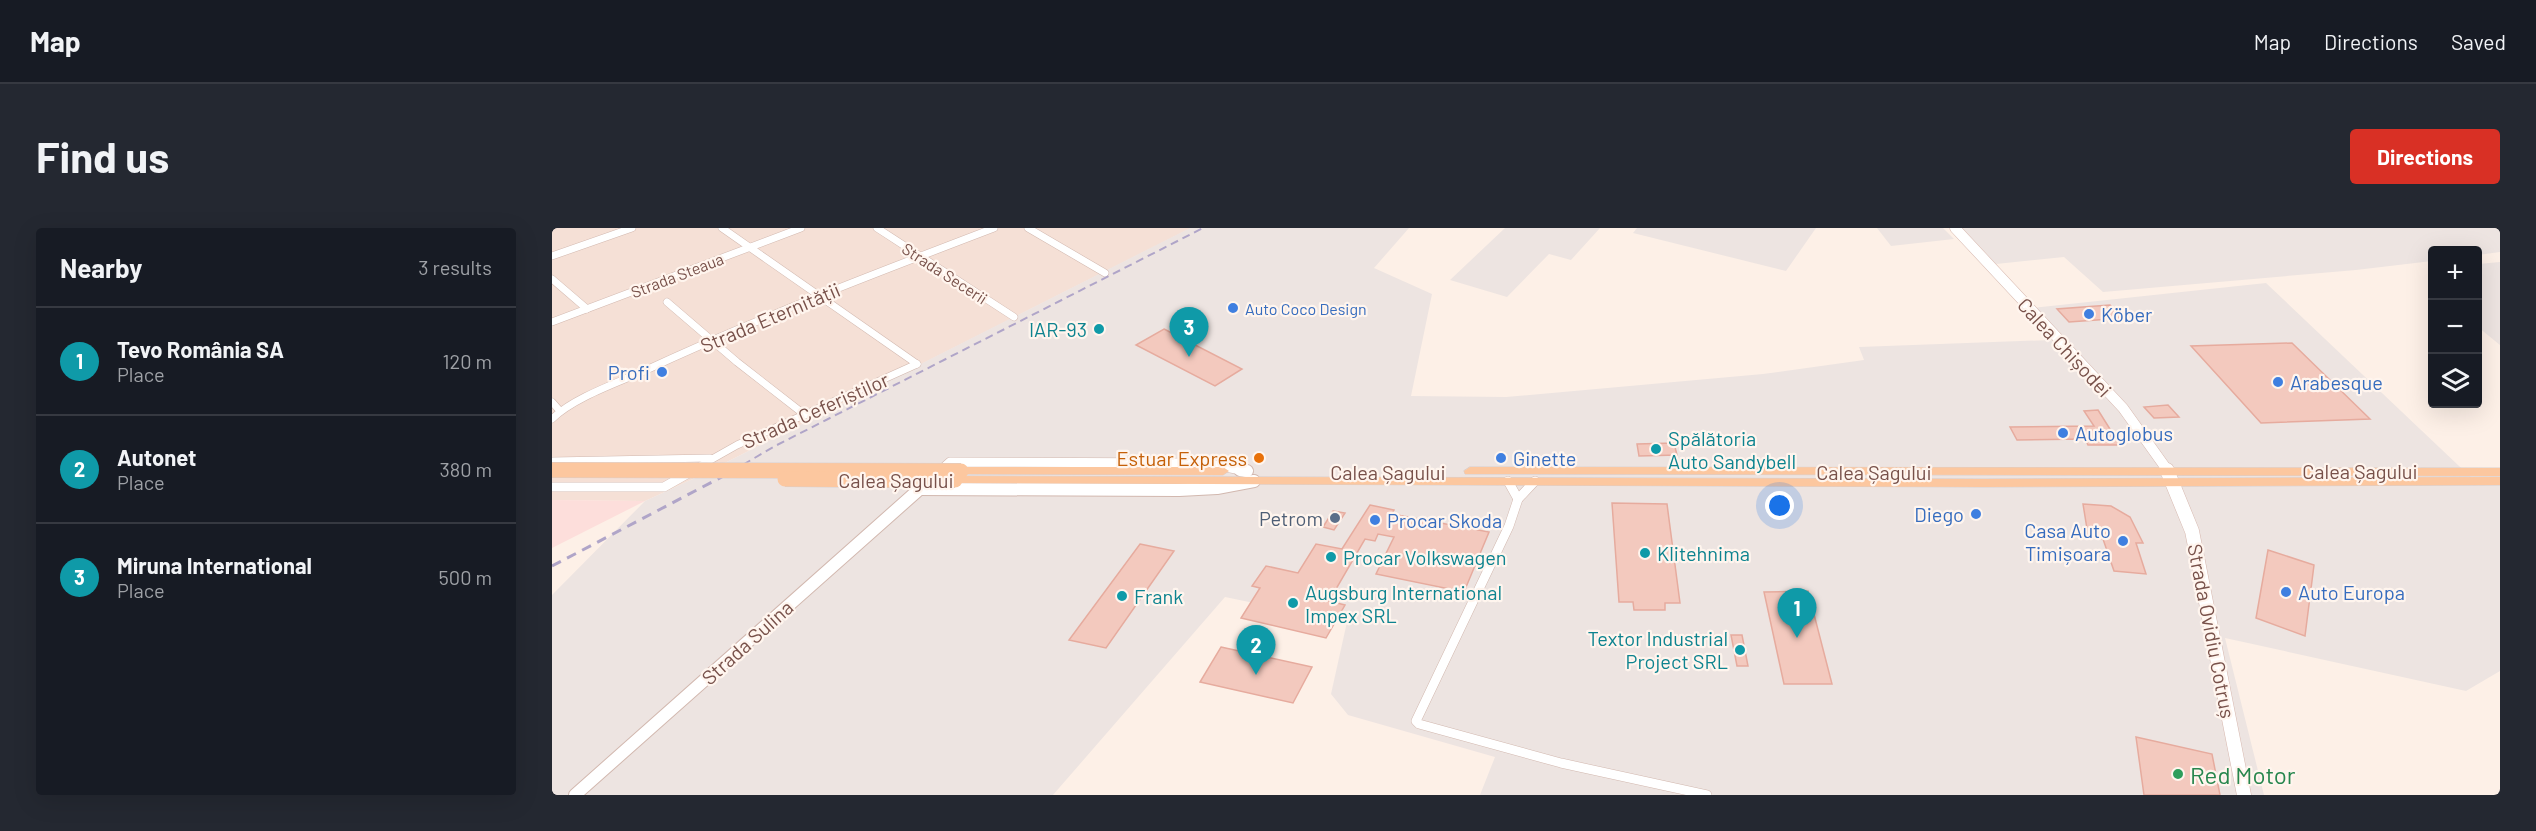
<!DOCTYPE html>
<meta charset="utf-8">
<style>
:root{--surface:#171b24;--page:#242831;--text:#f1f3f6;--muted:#9ea1a6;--line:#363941;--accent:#d93025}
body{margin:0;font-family:Barlow,sans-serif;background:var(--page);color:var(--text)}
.controls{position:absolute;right:18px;top:18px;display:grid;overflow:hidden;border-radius:6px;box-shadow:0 6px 24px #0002}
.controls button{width:54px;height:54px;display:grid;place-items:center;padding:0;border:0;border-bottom:2px solid var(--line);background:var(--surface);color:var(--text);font:30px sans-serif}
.you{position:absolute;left:1228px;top:278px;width:21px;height:21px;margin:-15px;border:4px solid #fff;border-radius:50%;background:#1a73e8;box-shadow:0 0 0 9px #1a73e833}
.badge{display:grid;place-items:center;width:39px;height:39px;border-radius:50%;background:var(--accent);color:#fff;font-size:20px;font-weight:700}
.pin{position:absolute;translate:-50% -50px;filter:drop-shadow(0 2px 3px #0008)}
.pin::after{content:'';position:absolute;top:32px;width:21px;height:18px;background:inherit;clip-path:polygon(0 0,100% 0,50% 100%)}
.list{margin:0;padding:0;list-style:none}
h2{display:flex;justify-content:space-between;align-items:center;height:78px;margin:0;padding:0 24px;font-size:26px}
h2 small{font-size:20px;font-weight:400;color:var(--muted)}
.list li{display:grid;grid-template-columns:39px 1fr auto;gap:18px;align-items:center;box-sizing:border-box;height:108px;padding:0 24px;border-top:2px solid var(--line)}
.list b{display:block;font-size:22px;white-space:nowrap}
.list p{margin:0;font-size:20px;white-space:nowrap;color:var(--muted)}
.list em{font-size:20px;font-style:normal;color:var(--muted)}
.icon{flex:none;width:33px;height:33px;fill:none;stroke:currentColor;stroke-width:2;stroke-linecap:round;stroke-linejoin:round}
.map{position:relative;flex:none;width:1948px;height:567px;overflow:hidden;border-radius:6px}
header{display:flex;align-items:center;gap:36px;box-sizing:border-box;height:84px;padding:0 30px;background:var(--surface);border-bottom:2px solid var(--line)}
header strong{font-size:28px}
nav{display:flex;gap:33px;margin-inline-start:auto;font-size:21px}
.intro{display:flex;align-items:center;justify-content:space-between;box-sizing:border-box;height:144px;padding:0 36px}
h1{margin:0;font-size:42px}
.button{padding:15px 27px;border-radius:6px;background:var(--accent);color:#fff;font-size:21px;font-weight:700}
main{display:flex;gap:36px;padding:0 36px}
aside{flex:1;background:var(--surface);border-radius:6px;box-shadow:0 6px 24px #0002}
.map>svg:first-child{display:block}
.residential{fill:#f5e0d6}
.commercial{fill:#fddedb}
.industrial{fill:#ede4e1}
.building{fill:#f3c9be;stroke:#e6ab9e;stroke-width:1.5}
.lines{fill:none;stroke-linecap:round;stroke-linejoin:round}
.minor-far1-casing{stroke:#d2b8af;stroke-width:8}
.minor-casing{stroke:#d2b8af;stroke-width:10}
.tertiary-far1-casing{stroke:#d2b8af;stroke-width:10}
.tertiary-casing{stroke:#d2b8af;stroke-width:14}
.secondary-far1-casing{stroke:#d7b8af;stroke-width:11}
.secondary-casing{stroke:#d7b8af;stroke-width:15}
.primary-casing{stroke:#d9cecc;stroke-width:1}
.minor-far1{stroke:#fff;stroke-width:7}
.minor{stroke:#fff;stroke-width:9}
.tertiary-far1{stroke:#fff;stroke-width:9}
.tertiary{stroke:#fff;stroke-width:12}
.secondary-far1{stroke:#fff;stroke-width:10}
.secondary{stroke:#fff;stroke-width:14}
.primary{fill:#fcc79f;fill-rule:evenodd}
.rail-far1{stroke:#b0a5c8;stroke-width:2;stroke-dasharray:8 5;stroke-linecap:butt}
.rail{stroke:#b0a5c8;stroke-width:3;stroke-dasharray:10 7;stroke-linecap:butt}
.primary-bridge-far1-casing{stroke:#d9cecc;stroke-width:13;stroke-linecap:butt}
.primary-bridge-casing{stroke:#d9cecc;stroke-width:16;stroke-linecap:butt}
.primary-bridge-far1{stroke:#fcc79f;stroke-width:11}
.primary-bridge{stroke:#fcc79f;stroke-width:15}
.shop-dot{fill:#3f7fe0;stroke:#fff5ee;stroke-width:2}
.culture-dot{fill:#0f9aa8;stroke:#fff5ee;stroke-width:2}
.food-dot{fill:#e8710a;stroke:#fff5ee;stroke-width:2}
.service-dot{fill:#5c6f8a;stroke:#fff5ee;stroke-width:2}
.leisure-dot{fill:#2e9e5b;stroke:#fff5ee;stroke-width:2}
.labels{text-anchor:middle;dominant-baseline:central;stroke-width:4.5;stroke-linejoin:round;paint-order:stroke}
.far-street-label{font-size:16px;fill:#78514a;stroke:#fff5ee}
.far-shop-label{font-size:16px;fill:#366cbe;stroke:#fff5ee;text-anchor:start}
.shop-label{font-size:20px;fill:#366cbe;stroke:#fff5ee;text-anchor:start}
.street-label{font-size:20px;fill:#78514a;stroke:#fff5ee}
.culture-label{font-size:20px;fill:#0d838f;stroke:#fff5ee;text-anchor:start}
.food-label{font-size:20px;fill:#c56008;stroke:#fff5ee;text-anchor:end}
.service-label{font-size:20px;fill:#4e5e75;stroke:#fff5ee;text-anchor:end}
.near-leisure-label{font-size:24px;fill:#27864d;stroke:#fff5ee;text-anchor:start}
</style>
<header>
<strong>Map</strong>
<nav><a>Map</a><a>Directions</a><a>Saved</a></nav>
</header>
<div class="intro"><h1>Find us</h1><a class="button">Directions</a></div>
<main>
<aside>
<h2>Nearby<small>3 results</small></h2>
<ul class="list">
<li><span class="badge" style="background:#0f9aa8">1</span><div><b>Tevo România SA</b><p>Place</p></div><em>120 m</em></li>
<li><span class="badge" style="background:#0f9aa8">2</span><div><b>Autonet</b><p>Place</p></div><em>380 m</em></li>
<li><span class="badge" style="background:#0f9aa8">3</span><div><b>Miruna International</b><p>Place</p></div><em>500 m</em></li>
</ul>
</aside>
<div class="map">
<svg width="1948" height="567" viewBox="0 0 1948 567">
<rect width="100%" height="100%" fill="#fdf0e7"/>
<polygon class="residential" points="0,0 639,0 143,250 93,273 0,272"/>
<polygon class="commercial" points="0,272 93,273 0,320"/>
<g class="industrial">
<polygon points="638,0 857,0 822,40 880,66 859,168 954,169 1211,146 1312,132 1307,119 1499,112 1471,81 1714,55 1926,256 1948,257 1948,443 1914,463 1673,410 1712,567 928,567 943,529 796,487 779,466 795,394 673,369 501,567 0,567 0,367 93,273 143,250"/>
<polygon points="953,0 1048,0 1019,32 997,26 955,69 898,52"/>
<polygon points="1085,0 1264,0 1234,43 1081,5"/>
<polygon points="1325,0 1391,0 1402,11 1339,18"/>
<polygon points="1410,0 1948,0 1948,24 1926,27 1926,22 1880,22 1880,33 1804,42 1551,64 1512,29 1444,36"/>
<polygon points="1948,34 1948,117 1926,99 1926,36"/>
</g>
<g class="building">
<polygon points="1558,77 1571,90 1517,94 1505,81"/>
<polygon points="612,101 690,141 663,158 584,117"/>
<polygon points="1740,115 1818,191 1709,195 1639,118"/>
<polygon points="1616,177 1627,189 1602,190 1592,179"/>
<polygon points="1546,182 1568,217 1536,217 1533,211 1465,212 1458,199 1542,198 1532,183"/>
<polygon points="1122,215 1125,227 1087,228 1085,216"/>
<polygon points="1060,275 1115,276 1128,375 1113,375 1113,382 1082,382 1081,374 1067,374"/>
<polygon points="1531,276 1559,278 1578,289 1591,315 1584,315 1594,346 1562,343 1551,311 1536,307"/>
<polygon points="818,277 842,282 840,286 937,304 912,364 824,346 842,309 826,306 823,313 813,311 777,373 793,377 774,410 689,390 708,360 700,358 714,338 746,345 764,316 790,321"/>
<polygon points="781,283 793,285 782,302 771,299"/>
<polygon points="588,316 622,323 554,420 517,412"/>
<polygon points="1716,322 1762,337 1753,408 1704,390"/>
<polygon points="1256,363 1280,456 1232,456 1212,364"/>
<polygon points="1179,407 1190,407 1196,438 1185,438"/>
<polygon points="669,419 760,439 741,475 648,454"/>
<polygon points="1584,509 1660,526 1668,567 1592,567"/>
</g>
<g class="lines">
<g class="minor-far1-casing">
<g id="minor-far1">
<polyline points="170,0 365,136"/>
<polyline points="325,0 462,89"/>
<polyline points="476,0 553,45"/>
<polyline points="0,28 80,0"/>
<polyline points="0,51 35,81"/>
<polyline points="115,74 185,134 253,187"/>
<polyline points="0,94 249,0"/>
<polyline points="0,174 8,183"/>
<path d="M0,191c21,-21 65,-36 92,-48 114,-53 232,-98 350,-143"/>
<polyline points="0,233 158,230"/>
<polyline points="139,243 185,217 365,136"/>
</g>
</g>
<g class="minor-casing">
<g id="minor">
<polyline points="956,253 966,271"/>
<polyline points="983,253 966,271 957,298 864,493 867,496 1009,535 1155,567"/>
<polyline points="0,259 112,259 142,242"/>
</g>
</g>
<g class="tertiary-far1-casing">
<polyline id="tertiary-far1" points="388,243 398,234 651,235 695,243"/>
</g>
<g class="tertiary-casing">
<g id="tertiary">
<polyline points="688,242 695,243"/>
<polyline points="367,261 627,262 665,260 702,253"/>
<polyline points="23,567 389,242"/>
</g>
</g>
<g class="secondary-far1-casing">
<polyline id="secondary-far1" points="1403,0 1571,180 1616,243"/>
</g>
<g class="secondary-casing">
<polyline id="secondary" points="1615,242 1640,303 1692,567"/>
</g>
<g class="primary-casing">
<g id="primary">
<polygon points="409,239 671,239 677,243 671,247 404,246 403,243"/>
<polygon points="918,239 1948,240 1948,248 913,246 912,243"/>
<polygon points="403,248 1432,251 1948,249 1948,257 1432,259 398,255 396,252"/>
</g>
</g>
<use href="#minor-far1" class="minor-far1"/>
<use href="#minor" class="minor"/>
<use href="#tertiary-far1" class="tertiary-far1"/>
<use href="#tertiary" class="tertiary"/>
<use href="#secondary-far1" class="secondary-far1"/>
<use href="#secondary" class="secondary"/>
<use href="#primary" class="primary"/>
<polyline class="rail-far1" points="180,243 225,217 651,0"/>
<polyline class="rail" points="0,338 183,242"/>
<g class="primary-bridge-far1-casing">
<polyline id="primary-bridge-far1" points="0,242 409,243"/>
</g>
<g class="primary-bridge-casing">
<g id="primary-bridge">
<polyline points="0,242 409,243"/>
<polyline points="233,251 337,252"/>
<polyline points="359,252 403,252"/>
</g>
</g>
<use href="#primary-bridge-far1" class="primary-bridge-far1"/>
<use href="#primary-bridge" class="primary-bridge"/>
</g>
<g class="shop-dot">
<circle cx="681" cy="80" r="6"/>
<circle cx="1537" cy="86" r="6"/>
<circle cx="110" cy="144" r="6"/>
<circle cx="1726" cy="154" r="6"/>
<circle cx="1511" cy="205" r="6"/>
<circle cx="949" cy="230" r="6"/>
<circle cx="1424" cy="286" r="6"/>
<circle cx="823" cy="292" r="6"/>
<circle cx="1571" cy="313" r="6"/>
<circle cx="1734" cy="364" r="6"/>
</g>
<g class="culture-dot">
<circle cx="547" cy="101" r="6"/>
<circle cx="1104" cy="221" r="6"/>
<circle cx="1093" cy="325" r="6"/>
<circle cx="779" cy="329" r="6"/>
<circle cx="570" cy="368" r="6"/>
<circle cx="741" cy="375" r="6"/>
<circle cx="1188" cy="422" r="6"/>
</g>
<circle class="food-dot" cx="707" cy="230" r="6"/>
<circle class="service-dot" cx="783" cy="290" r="6"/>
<circle class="leisure-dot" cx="1626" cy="546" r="6"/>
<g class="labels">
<g class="far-street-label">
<text transform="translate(393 45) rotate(33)">Strada Secerii</text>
<text transform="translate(125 47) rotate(-21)">Strada Steaua</text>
</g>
<g class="far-shop-label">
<text x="693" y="80">Auto Coco Design</text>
</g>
<g class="shop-label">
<text x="1549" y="86">Köber</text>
<text x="98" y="144" text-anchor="end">Profi</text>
<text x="1738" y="154">Arabesque</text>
<text x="1523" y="205">Autoglobus</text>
<text x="961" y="230">Ginette</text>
<text x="1412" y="286" text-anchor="end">Diego</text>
<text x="835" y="292">Procar Skoda</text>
<text x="1559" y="302" text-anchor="end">Casa Auto<tspan x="1559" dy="23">Timișoara</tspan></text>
<text x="1746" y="364">Auto Europa</text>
</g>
<g class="street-label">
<text transform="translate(218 89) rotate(-23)">Strada Eternității</text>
<text transform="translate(1513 119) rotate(47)">Calea Chișodei</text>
<text transform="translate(263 182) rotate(-24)">Strada Ceferiștilor</text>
<text x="1808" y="243">Calea Șagului</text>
<text x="836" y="244">Calea Șagului</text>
<text x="1322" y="244">Calea Șagului</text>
<text x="344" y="252">Calea Șagului</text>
<text transform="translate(1660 403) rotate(79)">Strada Ovidiu Cotruș</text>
<text transform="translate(195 414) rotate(-42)">Strada Sulina</text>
</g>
<g class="culture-label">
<text x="535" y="101" text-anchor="end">IAR-93</text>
<text x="1116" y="210">Spălătoria<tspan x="1116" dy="23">Auto Sandybell</tspan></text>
<text x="1105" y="325">Klitehnima</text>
<text x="791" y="329">Procar Volkswagen</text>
<text x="753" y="364">Augsburg International<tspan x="753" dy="23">Impex SRL</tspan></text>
<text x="582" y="368">Frank</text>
<text x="1176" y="410" text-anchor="end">Textor Industrial<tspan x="1176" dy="23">Project SRL</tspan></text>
</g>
<g class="food-label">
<text x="695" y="230">Estuar Express</text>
</g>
<g class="service-label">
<text x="771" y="290">Petrom</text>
</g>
<g class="near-leisure-label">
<text x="1638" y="546">Red Motor</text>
</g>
</g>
</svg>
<div class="controls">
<button>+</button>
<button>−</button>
<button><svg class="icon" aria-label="layers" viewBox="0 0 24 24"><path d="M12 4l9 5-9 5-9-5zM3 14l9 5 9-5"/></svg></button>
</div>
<div class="you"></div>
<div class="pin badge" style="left:1245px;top:410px;background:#0f9aa8">1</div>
<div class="pin badge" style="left:704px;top:447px;background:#0f9aa8">2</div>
<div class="pin badge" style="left:637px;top:129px;background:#0f9aa8">3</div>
</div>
</main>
